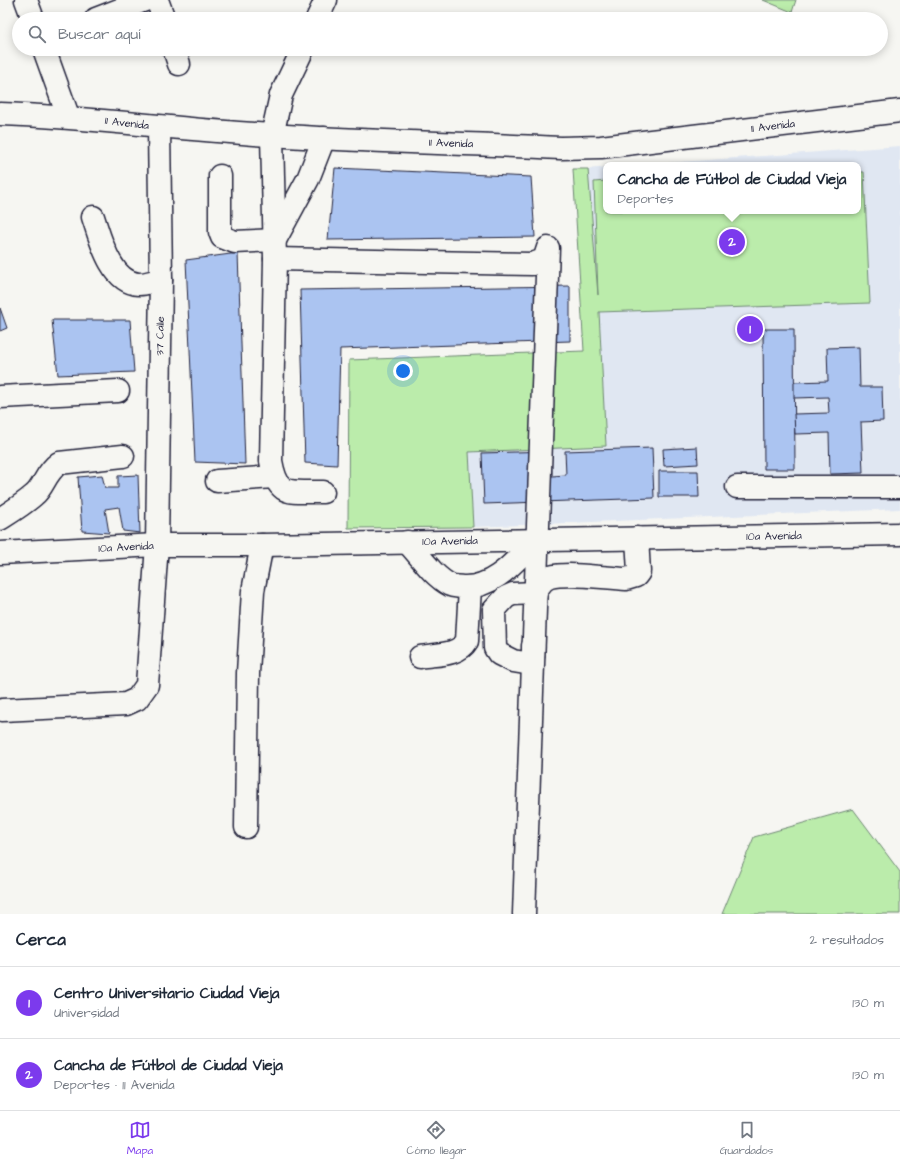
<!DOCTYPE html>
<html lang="es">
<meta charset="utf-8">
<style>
:root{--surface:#fff;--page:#f6f6f7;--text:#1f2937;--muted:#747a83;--line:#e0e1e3;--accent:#7c3aed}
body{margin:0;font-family:"Architects Daughter",sans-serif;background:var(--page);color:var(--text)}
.you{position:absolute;left:403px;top:371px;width:14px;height:14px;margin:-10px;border:3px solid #fff;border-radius:50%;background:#1a73e8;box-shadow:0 0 0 6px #1a73e833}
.badge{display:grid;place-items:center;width:26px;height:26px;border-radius:50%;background:var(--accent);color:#fff;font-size:13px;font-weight:700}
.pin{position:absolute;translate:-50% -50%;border:2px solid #fff;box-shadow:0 1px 4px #0006}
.popup{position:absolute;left:603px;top:162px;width:258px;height:52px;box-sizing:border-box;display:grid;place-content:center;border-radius:8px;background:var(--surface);filter:drop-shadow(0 1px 3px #0005);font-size:13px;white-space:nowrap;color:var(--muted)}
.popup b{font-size:15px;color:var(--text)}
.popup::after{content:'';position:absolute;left:50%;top:100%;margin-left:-8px;border:8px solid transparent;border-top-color:var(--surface)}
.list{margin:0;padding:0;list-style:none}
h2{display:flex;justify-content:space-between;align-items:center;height:52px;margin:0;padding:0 16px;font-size:17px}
h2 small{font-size:13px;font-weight:400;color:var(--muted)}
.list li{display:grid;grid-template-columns:26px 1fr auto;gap:12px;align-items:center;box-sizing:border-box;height:72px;padding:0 16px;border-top:1px solid var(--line)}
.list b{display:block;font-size:15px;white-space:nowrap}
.list p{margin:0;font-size:13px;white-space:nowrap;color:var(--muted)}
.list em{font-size:13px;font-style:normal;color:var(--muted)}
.icon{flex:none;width:22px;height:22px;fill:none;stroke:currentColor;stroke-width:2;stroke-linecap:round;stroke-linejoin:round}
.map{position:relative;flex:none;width:900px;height:914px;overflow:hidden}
.search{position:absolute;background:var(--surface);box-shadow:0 2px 10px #0003;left:12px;right:12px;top:12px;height:44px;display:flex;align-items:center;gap:10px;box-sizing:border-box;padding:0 14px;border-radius:22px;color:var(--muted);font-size:15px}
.sheet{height:196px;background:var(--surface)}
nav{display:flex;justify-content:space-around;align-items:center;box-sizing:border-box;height:56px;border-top:1px solid var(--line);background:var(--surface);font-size:11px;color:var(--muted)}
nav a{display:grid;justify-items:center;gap:2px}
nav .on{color:var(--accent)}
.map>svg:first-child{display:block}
.built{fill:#e0e7f2}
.green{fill:#bbecab;stroke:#6e8773}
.building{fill:#abc4f1;stroke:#22223b}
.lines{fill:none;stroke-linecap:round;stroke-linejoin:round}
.minor-casing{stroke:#22223b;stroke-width:25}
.minor{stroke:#f6f6f2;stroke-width:22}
.labels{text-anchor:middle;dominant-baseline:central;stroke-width:3;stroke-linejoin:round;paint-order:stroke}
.street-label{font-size:11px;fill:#22223b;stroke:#f6f6f2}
</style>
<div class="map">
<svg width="900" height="914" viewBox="0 0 900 914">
<rect width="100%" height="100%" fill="#f6f6f2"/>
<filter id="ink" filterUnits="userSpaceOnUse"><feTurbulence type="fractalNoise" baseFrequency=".025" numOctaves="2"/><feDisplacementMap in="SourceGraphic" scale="8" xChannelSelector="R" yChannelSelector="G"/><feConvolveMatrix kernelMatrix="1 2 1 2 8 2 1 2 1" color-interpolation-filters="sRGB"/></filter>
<g filter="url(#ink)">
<polygon class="built" points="900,146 900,509 473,527 469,452 606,446 599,312 588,169 606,167 606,211 858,211 858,165 639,165"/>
<g class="green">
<polygon points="763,0 796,0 792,12"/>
<polygon points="573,169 588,169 598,295 594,182 606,181 606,211 858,211 858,172 864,172 870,303 599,312 606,446 469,452 473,527 348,528 349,360 584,351"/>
<polygon points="853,809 900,872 900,914 722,914 754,837"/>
</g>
<g class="building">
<polygon points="335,168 531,177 535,237 328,240"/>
<polygon points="238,253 245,464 195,462 186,260"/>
<polygon points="570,286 570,341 340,349 337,465 305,463 300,290"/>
<polygon points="0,308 7,328 0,331"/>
<polygon points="52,320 130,320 134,372 58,375"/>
<polygon points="763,329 794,329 795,469 764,469"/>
<polygon points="859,347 860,387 882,387 883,421 861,422 863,473 830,474 829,433 795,434 794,414 829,413 828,397 794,398 794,382 828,381 827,348"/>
<polygon points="697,447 698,464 664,466 663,449"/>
<polygon points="652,448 654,498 484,504 482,453 551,451 552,476 566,475 565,451"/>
<polygon points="659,471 698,471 699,497 659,497"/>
<polygon points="102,475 105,488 118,488 118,476 138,475 140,533 123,531 119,507 105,509 109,533 82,531 78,477"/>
</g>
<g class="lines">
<g class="minor-casing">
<g id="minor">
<polyline points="26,0 33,19"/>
<polyline points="157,0 164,19"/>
<polyline points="96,19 145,0"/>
<polyline points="317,19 326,0"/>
<polyline points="44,49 68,116"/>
<polyline points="174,49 179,64"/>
<path d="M303,49l-22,46 -9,41 3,123 -4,202c7,38 19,30 52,31"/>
<path d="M0,114c91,3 180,16 271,21 96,7 193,8 290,13l40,-1 299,-36"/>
<polyline points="220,176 220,232 222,237 235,242 275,240 308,179 324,138"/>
<path d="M93,217c7,21 18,66 46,67 7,0 15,-3 22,-4"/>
<polyline points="275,259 532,264 544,260 548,248 524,914"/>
<polyline points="0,397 118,391"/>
<polyline points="217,481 274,477"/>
<polyline points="737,487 900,487"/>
<path d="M0,519c11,-7 24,-15 34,-24 10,-8 11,-22 25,-32l64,-7"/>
<path d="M407,542c13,14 26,34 43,43 4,2 8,1 12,2 32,2 54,-27 75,-48"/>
<polyline points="0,553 157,545 262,545 900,534"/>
<path d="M535,599c0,-8 6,-19 15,-22 19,-5 55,1 76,2l10,-3 3,-4 -2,-34"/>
<polyline points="533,646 533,656 525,663 513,661 499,654 495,648 494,610 506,597 513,594 535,593"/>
<path d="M420,657c16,-3 38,-1 47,-16l3,-54"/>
<polyline points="2,710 126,704 137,699 147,685 157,545 161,280 159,127"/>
<polyline points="246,827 248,673 253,591 262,545"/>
</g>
</g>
<use href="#minor" class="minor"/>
</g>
</g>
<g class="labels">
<g class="street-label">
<text transform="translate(127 123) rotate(7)">11 Avenida</text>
<text transform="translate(773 126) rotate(-7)">11 Avenida</text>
<text transform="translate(451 143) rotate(2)">11 Avenida</text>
<text transform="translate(160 336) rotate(-89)">37 Calle</text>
<text transform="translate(774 536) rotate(-1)">10a Avenida</text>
<text transform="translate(450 541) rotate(-1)">10a Avenida</text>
<text transform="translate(126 547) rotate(-3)">10a Avenida</text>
</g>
</g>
</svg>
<div class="you"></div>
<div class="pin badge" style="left:750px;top:329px">1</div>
<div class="pin badge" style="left:732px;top:242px">2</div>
<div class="popup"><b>Cancha de Fútbol de Ciudad Vieja</b>Deportes</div>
<div class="search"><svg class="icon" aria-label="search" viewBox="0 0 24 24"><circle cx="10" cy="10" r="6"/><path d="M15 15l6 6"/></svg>Buscar aquí</div>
</div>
<section class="sheet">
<h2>Cerca<small>2 resultados</small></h2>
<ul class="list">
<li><span class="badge">1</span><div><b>Centro Universitario Ciudad Vieja</b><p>Universidad</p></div><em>130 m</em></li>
<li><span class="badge">2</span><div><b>Cancha de Fútbol de Ciudad Vieja</b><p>Deportes · 11 Avenida</p></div><em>130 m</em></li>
</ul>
</section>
<nav>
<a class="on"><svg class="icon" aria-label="map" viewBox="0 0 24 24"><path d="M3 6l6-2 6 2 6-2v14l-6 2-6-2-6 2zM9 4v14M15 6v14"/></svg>Mapa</a>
<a><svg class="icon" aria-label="directions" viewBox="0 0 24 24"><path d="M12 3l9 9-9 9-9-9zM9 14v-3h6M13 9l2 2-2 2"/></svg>Cómo llegar</a>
<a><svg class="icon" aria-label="saved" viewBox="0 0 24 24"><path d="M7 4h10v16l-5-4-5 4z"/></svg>Guardados</a>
</nav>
